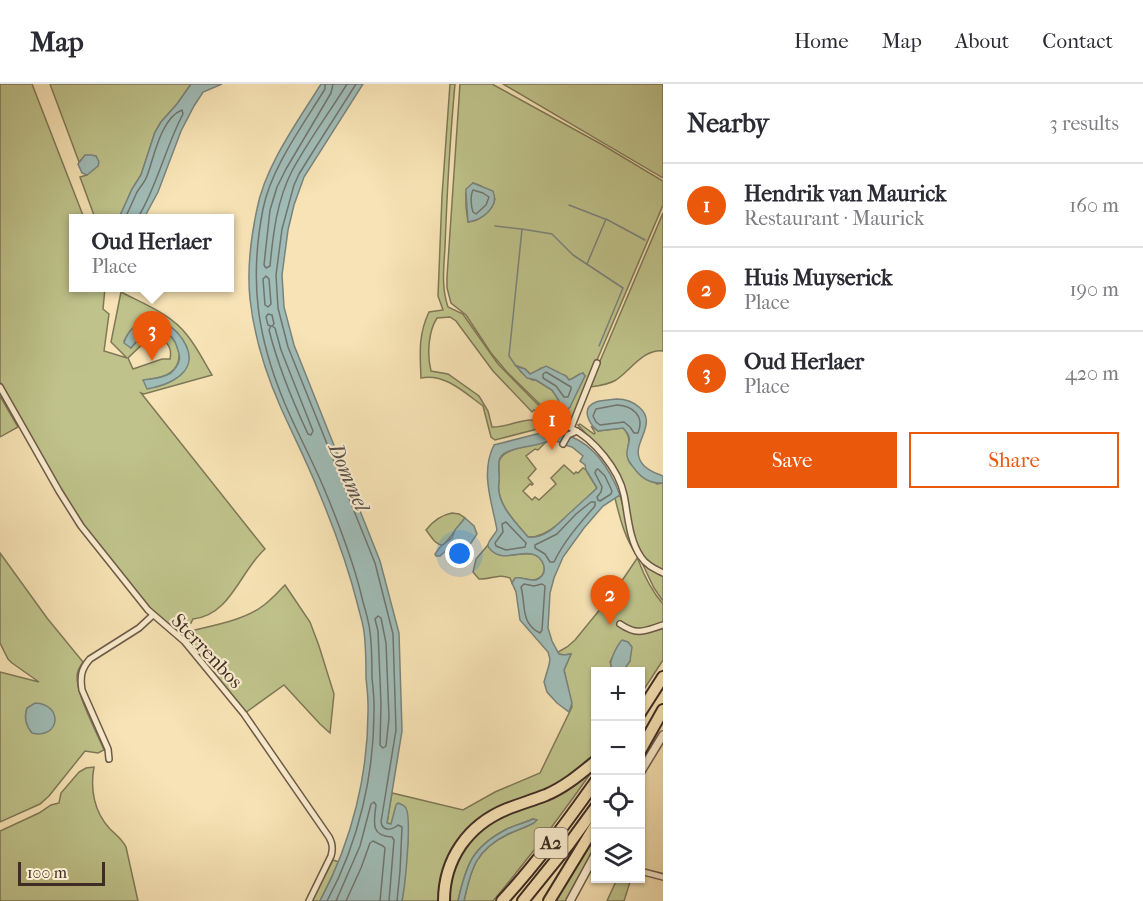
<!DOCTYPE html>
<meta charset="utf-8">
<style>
:root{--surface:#fff;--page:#f2f2f3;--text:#2b2b33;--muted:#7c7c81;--line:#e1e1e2;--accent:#ea580c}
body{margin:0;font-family:"IM FELL French Canon",serif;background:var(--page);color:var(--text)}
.controls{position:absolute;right:18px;bottom:18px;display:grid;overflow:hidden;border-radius:0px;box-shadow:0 2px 4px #0004}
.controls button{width:54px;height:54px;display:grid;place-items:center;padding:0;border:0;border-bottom:2px solid var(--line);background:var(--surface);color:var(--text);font:30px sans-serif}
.scale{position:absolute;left:18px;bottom:15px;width:87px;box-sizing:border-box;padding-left:6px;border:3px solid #3f2d25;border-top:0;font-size:16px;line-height:21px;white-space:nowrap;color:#3f2d25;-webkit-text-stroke:4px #faedcf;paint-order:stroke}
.you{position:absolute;left:460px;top:470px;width:21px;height:21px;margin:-15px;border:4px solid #fff;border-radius:50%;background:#1a73e8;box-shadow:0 0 0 9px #1a73e833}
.badge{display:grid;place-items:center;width:39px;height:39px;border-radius:50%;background:var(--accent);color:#fff;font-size:20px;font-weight:700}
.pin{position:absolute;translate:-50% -50px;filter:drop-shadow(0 2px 3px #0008)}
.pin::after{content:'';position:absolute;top:32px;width:21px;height:18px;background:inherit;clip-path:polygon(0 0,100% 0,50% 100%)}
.popup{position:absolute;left:69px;top:130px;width:165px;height:78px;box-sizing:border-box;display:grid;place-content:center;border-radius:0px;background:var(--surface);filter:drop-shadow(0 2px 4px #0005);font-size:20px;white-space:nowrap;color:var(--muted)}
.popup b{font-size:22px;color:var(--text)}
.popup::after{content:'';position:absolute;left:50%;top:100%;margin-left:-12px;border:12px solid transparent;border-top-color:var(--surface)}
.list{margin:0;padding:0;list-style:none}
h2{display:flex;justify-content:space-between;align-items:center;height:78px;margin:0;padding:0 24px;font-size:26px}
h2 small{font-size:20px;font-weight:400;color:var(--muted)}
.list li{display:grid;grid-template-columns:39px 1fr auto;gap:18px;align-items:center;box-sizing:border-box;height:84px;padding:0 24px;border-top:2px solid var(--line)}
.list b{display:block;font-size:22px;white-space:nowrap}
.list p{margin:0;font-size:20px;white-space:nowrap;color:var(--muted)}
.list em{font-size:20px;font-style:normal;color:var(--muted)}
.actions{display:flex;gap:12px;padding:18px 24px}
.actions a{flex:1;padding:14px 0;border:2px solid var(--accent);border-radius:0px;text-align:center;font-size:21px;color:var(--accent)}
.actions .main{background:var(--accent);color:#fff}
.icon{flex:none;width:33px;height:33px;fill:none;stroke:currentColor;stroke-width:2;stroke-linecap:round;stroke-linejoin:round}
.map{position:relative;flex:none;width:663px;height:817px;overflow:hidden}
header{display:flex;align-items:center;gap:36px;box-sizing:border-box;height:84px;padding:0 30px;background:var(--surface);border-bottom:2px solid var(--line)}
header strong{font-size:28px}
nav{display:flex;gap:33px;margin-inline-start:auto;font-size:21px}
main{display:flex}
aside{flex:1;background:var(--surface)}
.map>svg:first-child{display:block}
.green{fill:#bfc38b;stroke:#7f7858;stroke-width:1.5;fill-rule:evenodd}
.water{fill:#a0bcb7;stroke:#79837d;stroke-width:1.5}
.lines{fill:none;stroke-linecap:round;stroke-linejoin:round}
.shore{stroke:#70746e;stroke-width:1.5}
.stream{stroke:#79837d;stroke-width:1.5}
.minor-casing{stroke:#6d5a49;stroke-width:8}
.tertiary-casing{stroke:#6d5a49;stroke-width:10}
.motorway-casing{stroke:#3f2d25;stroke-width:14}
.minor{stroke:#faedcf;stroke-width:5}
.tertiary{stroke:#faedcf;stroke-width:7}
.motorway{stroke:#f7e3b5;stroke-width:10}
.labels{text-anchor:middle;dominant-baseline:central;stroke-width:4.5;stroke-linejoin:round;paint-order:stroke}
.shield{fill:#faedcf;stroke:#776758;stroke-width:1.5}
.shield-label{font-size:18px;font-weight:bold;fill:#3f2d25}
.street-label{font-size:20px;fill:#3f2d25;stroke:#faedcf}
.water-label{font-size:21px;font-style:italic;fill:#57514a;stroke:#faedcf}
</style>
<header>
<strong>Map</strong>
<nav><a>Home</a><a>Map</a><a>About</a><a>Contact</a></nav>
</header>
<main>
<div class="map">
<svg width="663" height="817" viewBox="0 0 663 817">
<rect width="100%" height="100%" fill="#f7e3b5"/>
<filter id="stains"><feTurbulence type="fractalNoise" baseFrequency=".00333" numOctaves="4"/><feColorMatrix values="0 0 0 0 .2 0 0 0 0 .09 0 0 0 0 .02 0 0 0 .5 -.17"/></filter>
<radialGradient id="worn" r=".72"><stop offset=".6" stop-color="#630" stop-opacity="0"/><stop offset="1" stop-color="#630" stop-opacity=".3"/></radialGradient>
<g class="green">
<path d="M0,0h32l52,134h-10v70h31l-2,21 6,5 -5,37 23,7 -16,-16 10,-50c23,12 50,22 66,43 10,12 17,27 25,40l-68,19 -3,-1 124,156c-25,22 -34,66 -72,70l-2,4 -18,5 -24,-21 -59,-70 -34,-56 -56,-99zM152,236l25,12 10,16c-7,26 -3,31 -31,39l-12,-6c8,-2 20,-3 27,-9 21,-16 -3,-55 -27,-38 -5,3 -9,9 -13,14l-7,-7c7,-13 13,-19 28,-21zM153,250c12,5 20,12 17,25h-8l-29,10 -5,-11z"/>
<polygon points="50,0 191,0 177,20 161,38 155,48 141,91 132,105 119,134 95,134 80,93 87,91 85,72 79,78"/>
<path d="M450,0h5c-5,54 -8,109 -10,163 -1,20 -4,40 3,60l15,7 4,6 31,44 52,53v3l-14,-2 2,-5 -4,-3 -2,2 -39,-41 -37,-50 -6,-4 -13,1c-9,14 -10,37 -6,53l17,3 31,22 9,15 4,16c13,1 26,-7 39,-7 6,0 12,3 18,6l-54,14 -4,-3 -8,-31c-18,-13 -38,-33 -62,-28 -1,-24 -3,-43 8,-66l14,-2 -5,-14 4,-100z"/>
<path d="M460,0h32l109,60 62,37v24l-86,202 -7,17 -3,1 -8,-2 -52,-51 -16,-19 -25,-38 -15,-12 -4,-15v-11zM473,99l8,3 14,13c-3,12 -15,22 -27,23l-2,-15v-14zM517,282l8,3 5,5h3l8,-6 25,8 3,4c6,-2 8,-6 14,-7l2,3 -22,35 -5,-12 -6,-9 -16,-10h-4l-11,-8z"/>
<polygon points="503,0 663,0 663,94"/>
<path d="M663,129v138c-20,-2 -32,19 -47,29 -8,5 -18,6 -27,7z"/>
<polygon points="0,312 18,343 0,353"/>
<path d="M580,340l14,10 1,-1 -4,-7 7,5 25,-3c13,13 -1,23 7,35 5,7 20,15 27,21l6,-1v88l-16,-10 -8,-10 -5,-14 -10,-48 -33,-50 -13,-14z"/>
<path d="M547,357l-9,9 -3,-1 -9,7 10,13 -8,9 5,6 -1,1 -2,-1 -7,7 9,9 3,-3 4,3 17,-16 -5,-6 13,-13 10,9 2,-2 2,1 5,-5 3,2 11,18c-16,15 -46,51 -69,49 -12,-14 -33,-35 -29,-55 1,-6 -1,-14 0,-20 3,-15 36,-16 48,-21z"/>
<path d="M620,411c10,37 17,79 43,109v56l-22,34 -1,-22 -17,-1 7,-10 -14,-11 -6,12 3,9 -17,1 -1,83 -1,2c-16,13 -32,25 -50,33 -17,7 -36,11 -52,20 -36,20 -50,51 -53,91h-37l6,-61 -17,-16 -4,-1 5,-30 71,17 32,-18 45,-19 32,-66 -8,-37 7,-16 -7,1 -5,-1 -1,-2 9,-5 8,-7 40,-49 23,-34c-13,-18 -18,-38 -23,-59z"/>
<path d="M452,429l7,1 6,4c-8,9 -13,19 -22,27 -8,0 -12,-9 -17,-15 7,-9 15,-15 26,-17z"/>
<path d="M488,461c11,24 44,-4 55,17 1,3 2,5 1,9 -1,5 -5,8 -10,9 -7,0 -11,-3 -19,-1l-3,4 -2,-5c-12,-5 -19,2 -31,1l-6,-7 3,-13z"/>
<path d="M0,469l47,65 36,44c-2,3 -4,6 -5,9 -6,17 19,61 26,79l-6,3 -13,-2 -36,45 -9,8 -40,18v-150l39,10 -27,-19 -4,-4 -8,-16z"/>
<polygon points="643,481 663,491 663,517 654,504"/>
<path d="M285,501l25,37 9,24 15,48 -4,39 -10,-9 -36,-39 -39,28 -67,-79c26,-7 65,-12 86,-29 8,-6 14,-13 21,-20z"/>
<path d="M94,683c-4,22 0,45 16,62 6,6 12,10 16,18l12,54h-138v-70l39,-18 12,-8 8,-2 2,-10 18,-21 7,-4z"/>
<path d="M595,683c-32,46 -66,91 -102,134h-29c7,-34 13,-53 47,-68 8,-4 19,-6 25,-13l-3,-1c-8,4 -18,6 -26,10 -35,18 -41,36 -49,72h-11l5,-34 24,-36z"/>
<polygon points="595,750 595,764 567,817 553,817"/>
<polygon points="333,776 339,778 320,817 312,817"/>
<polygon points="617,795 631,795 624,817 607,817"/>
</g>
<g class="water">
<polygon points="191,0 222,0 203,8 194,22 181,47 158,108 144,134 119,134 132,105 141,91 155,48 161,38 177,20"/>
<path d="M321,0h42l-59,93 -10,28 -6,25 -6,45 2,32 10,38 86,216 19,72 3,98 -15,92 4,1 5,-19 2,-2c4,2 5,1 8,5 6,12 -1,78 -4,93h-82c32,-60 49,-128 48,-196 0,-9 -1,-18 -2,-27 0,-15 0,-31 -2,-46 -1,-9 -4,-17 -6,-26 -10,-40 -24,-78 -40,-116 -11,-28 -25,-55 -37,-82 -15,-34 -27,-72 -31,-109 -3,-29 1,-62 7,-90 8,-43 41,-88 64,-125z"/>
<polygon points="85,71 91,71 96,72 99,78 98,82 87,91 82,89 78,80"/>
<path d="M473,99l20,8c7,16 -11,29 -25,31l-2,-29v-4z"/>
<path d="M152,236c13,1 23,8 31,20 19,30 -10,44 -36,49l-4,-9c9,-1 20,-2 28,-7 3,-3 7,-8 8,-12 2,-4 -1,-10 -2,-14 -2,-7 -5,-11 -11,-14 -15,-9 -26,4 -35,15l-7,-5c4,-14 13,-21 28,-23z"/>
<path d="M516,282l9,3 5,5 16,-8 20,10 3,4c6,-2 9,-6 14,-7l2,3 -15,31 -5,5h-2l-5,-13 -6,-9 -16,-10 -9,-2z"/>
<path d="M617,315c8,0 15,2 22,8 20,17 -8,36 1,53 4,9 15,13 23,16v7c-13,1 -22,-5 -29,-15 -3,-4 -7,-8 -7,-13 -1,-12 8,-15 -4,-27l-25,3c-9,-7 -18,-23 -2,-29 6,-2 14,-2 21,-3z"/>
<path d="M556,345l8,8 -2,6 -9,-3c-5,1 -9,3 -14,4 -10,3 -34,4 -39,14 -3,7 0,17 -1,24 -4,21 17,41 29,55 19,2 31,-15 44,-26 8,-8 17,-15 25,-23l-11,-18 -1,-5 -5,-4 3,-5 -11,-9 -7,-2 3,-6 4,-2c24,10 39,35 48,58l-17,11 -19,22 -21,29 -9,21 -4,15 -2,35 4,13 7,13 5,1 7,-1 -7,16 8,33 -3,9 -12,-9 -10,-11 -3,-10 5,-17 1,-6 -2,-7 -28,-32 -4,-28 -4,-9 3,-5c8,-2 16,5 23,1 12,-6 5,-23 -6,-25 -13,-3 -30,8 -41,-4 -3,-3 -4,-4 -2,-8 2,-4 6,-8 8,-12 -5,-28 -17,-57 -3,-85z"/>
<polygon points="465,434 474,442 477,450 469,462 462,459 449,464 440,472 436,472 435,470 440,463 452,454 455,446"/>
<path d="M622,556l6,2 4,5 -2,14 -7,10h-10c-1,-1 -3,-8 -2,-9 1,-6 7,-18 11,-22z"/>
<path d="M35,619c29,1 25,37 -3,30 -6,-7 -8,-16 -5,-25z"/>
<path d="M533,735l4,1 -3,3c-8,4 -17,7 -26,11 -32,16 -37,34 -44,67h-6c8,-36 14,-54 49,-72 8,-4 18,-6 26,-10z"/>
</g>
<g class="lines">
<g class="shore">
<path d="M325,0v5c-22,36 -54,79 -62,120 -14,72 -6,128 22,195 12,28 26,54 38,82 16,38 31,76 40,116 3,10 6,20 7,30 2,15 2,31 2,46 1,9 2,18 2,27 1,67 -15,137 -47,196"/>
<path d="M333,0l-2,9 -45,76 -9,18 -7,23 -6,55 2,3 4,-2c3,-32 7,-66 22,-95 16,-30 37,-58 55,-87"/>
<path d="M356,0l-42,66 -15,24 -5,11 -12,44 -6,46 2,33 10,39 87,216 18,71 3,96 -15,92c2,10 11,8 17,3l4,2 -2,44 -3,30"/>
<path d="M473,106l10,3 6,4 -3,8 -10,9 -3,-2c-2,-6 -3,-16 0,-22z"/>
<path d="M125,134c4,-8 8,-17 12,-26 3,-5 8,-10 10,-16 7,-19 14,-58 35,-66l1,4c-17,32 -25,69 -43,100v4"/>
<polygon points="266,192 269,195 271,220 268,223 265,221 263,195"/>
<path d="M268,230l4,1 2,9 -2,2 3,2 6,22 32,81 -2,4 -3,-1c-16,-34 -30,-68 -39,-104l2,-4 -3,-1 -2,-8z"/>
<polygon points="546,288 571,303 571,305 568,313 564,313 556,302 543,294 543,290"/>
<path d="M617,321c16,1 28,11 21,28h-4l-4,-6 -6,-5 -24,3 -4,-3 -3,-6 3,-7z"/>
<polygon points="598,385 605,392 612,407 611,410 600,417 598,416 597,413 601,408 602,403 595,389 596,386"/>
<path d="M591,418h4v4c-15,17 -31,35 -41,56h-4l-5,-8 -10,-6v-3l22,-11 19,-20z"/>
<polygon points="506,438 526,459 525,463 506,466 496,462 495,459 503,448 502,440"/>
<path d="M524,500l10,2 8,-2 3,2 -3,44 -2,3c-20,-10 -14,-28 -19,-46z"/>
<polygon points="378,532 381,534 386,559 389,634 386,662 383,664 380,661 381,620 378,547 375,535"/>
<path d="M336,817l24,-55 11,-42 3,-2 2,3c-2,17 -6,31 16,32l2,3 -5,61"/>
<polyline points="346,817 361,784 370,759 373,757 383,762 385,764 380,817"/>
</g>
<g class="stream">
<polyline points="569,121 605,135"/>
<polyline points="495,142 521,145"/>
<polyline points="587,180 606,135 645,156"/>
<polyline points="516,282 509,272 522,145 552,150 573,171 623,204 599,262"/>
</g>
<g class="minor-casing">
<g id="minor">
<path d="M597,279l-26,65c23,11 48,42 53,67 4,20 5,45 17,62 5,8 14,12 22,16"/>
<path d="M0,303l59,104 22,35 67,84 36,31 60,73 85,123c4,7 4,12 2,19l-22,45"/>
<polyline points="563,360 568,351 577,347"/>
<path d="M620,540c18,12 24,7 43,1"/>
<path d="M109,675l-1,-10 -26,-59c-2,-13 -1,-21 8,-31l49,-31 14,-13"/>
<polyline points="640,787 663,793"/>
</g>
</g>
<g class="tertiary-casing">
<g id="tertiary">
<polyline points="640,689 663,651"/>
<polyline points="570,817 596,769"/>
</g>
</g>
<g class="motorway-casing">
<g id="motorway">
<polyline points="640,629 663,593"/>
<polyline points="640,667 663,626"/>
<path d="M444,817c0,-42 24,-76 63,-92 13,-5 26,-9 39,-14 19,-8 34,-21 50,-34"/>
<path d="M502,817c35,-38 64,-78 94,-120"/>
<polyline points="523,817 569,760 596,723"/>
<polyline points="549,817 596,740"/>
</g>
</g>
<use href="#minor" class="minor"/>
<use href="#tertiary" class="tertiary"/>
<use href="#motorway" class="motorway"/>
</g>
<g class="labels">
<rect class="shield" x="534.5" y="744" width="33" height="30" rx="4.5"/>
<g class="shield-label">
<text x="551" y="759">A2</text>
</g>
<g class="street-label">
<text transform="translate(207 567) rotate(47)">Sterrenbos</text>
</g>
<g class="water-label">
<text transform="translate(349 393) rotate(67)">Dommel</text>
</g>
</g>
<rect width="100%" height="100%" filter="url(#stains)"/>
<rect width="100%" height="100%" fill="url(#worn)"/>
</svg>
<div class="controls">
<button>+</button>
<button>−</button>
<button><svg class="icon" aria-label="locate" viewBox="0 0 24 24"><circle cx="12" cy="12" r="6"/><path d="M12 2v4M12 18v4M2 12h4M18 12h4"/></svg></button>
<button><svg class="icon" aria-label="layers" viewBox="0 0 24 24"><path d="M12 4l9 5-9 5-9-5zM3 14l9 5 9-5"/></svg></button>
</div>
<div class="scale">100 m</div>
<div class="you"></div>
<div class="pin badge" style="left:552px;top:366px">1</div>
<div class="pin badge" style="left:610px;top:541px">2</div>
<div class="pin badge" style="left:152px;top:277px">3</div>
<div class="popup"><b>Oud Herlaer</b>Place</div>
</div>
<aside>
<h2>Nearby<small>3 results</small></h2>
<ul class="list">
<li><span class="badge">1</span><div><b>Hendrik van Maurick</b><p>Restaurant · Maurick</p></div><em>160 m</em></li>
<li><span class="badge">2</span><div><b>Huis Muyserick</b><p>Place</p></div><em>190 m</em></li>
<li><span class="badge">3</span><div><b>Oud Herlaer</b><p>Place</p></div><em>420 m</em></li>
</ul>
<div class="actions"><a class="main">Save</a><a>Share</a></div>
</aside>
</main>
